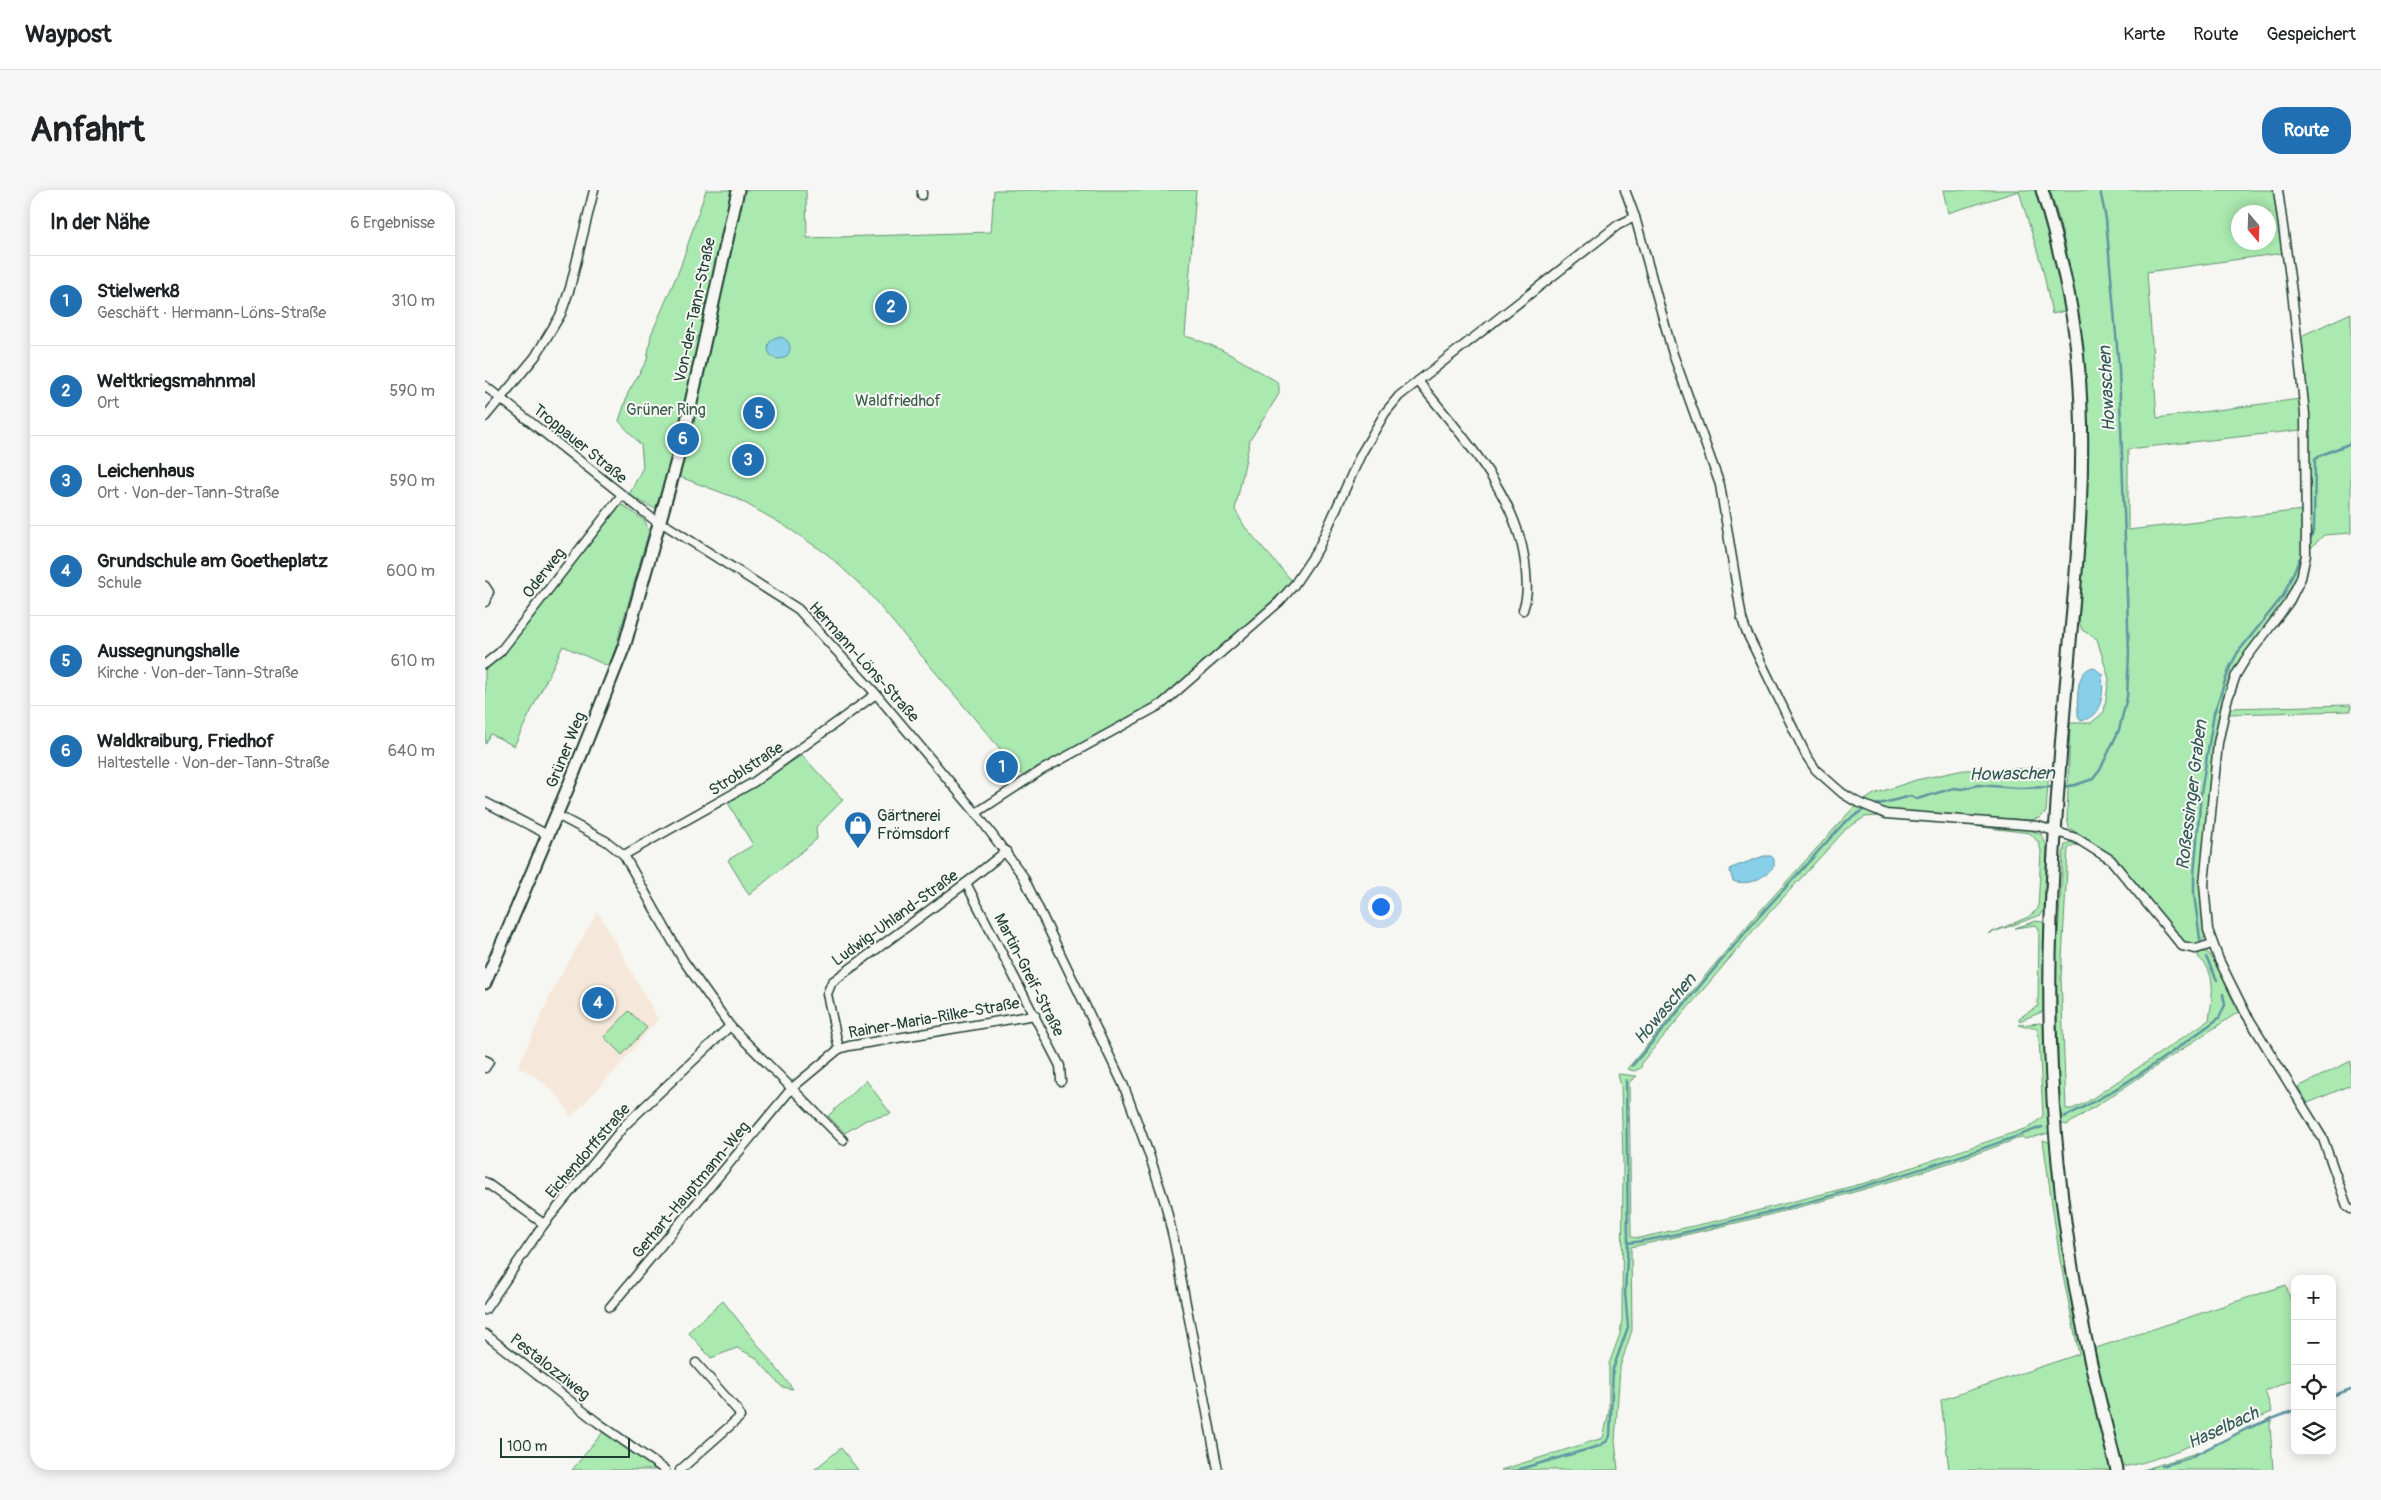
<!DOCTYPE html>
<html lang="de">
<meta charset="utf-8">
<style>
:root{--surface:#fff;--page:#f6f6f6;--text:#202124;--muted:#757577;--line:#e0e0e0;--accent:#1f6fb2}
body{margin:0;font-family:Pangolin,sans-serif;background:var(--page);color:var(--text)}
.controls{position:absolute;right:15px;bottom:15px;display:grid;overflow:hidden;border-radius:10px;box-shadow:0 2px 12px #0003}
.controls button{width:45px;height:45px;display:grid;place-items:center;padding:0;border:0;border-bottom:1px solid var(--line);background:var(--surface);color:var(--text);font:25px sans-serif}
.compass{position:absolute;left:1746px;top:15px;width:45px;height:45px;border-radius:50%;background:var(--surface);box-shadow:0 2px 12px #0003;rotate:161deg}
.scale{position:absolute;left:15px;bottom:12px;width:130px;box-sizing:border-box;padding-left:5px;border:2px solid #1f3d34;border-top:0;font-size:14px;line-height:18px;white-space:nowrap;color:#1f3d34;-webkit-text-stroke:4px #f6f6f2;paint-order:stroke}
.you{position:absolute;left:895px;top:716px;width:18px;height:18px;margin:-12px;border:4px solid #fff;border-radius:50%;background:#1a73e8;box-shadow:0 0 0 8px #1a73e833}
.badge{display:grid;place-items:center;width:32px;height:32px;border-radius:50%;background:var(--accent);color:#fff;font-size:16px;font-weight:700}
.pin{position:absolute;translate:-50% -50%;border:2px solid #fff;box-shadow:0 1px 5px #0006}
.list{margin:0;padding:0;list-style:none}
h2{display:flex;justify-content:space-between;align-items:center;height:65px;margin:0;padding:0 20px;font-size:21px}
h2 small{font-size:16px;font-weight:400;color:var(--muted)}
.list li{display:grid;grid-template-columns:32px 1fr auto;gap:15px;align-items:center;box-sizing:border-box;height:90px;padding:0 20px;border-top:1px solid var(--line)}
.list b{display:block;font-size:19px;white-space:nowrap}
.list p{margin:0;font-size:16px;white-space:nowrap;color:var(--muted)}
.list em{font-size:16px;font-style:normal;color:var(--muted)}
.icon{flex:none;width:28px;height:28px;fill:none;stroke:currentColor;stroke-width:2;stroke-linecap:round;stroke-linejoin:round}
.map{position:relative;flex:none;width:1866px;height:1280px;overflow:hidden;border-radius:20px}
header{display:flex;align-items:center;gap:30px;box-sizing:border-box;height:70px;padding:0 25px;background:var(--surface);border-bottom:1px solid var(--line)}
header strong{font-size:24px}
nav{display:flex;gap:28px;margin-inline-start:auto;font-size:18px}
.intro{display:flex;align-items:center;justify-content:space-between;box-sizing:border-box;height:120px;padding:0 30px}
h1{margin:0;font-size:35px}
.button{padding:12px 22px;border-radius:20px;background:var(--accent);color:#fff;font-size:18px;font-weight:700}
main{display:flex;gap:30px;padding:0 30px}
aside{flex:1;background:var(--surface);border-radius:20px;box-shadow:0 2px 12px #0003}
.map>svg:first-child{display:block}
.built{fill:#f5e8da}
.green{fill:#aae9b0;stroke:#649372;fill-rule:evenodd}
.water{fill:#88d0e9;stroke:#5e95a1}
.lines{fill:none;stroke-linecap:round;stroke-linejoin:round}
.stream{stroke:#5e95a1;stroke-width:2.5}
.street-casing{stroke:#1f3d34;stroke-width:11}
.secondary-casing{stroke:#1f3d34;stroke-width:15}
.street{stroke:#f6f6f2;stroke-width:8}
.secondary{stroke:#f6f6f2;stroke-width:11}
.labels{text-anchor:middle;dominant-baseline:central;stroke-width:4;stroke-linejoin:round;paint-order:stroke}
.street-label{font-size:16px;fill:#1f3d34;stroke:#f6f6f2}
.park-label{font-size:16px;fill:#3b5f4d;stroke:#f6f6f2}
.poi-label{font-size:16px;fill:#1f3d34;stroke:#f6f6f2;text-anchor:start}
.water-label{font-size:18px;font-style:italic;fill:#345a58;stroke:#f6f6f2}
</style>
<header>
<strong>Waypost</strong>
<nav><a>Karte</a><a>Route</a><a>Gespeichert</a></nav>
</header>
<div class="intro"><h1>Anfahrt</h1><a class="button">Route</a></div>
<main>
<aside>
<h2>In der Nähe<small>6 Ergebnisse</small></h2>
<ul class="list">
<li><span class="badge">1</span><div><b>Stielwerk8</b><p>Geschäft · Hermann-Löns-Straße</p></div><em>310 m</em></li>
<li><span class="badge">2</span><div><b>Weltkriegsmahnmal</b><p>Ort</p></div><em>590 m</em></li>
<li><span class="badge">3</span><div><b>Leichenhaus</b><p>Ort · Von-der-Tann-Straße</p></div><em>590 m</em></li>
<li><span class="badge">4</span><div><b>Grundschule am Goetheplatz</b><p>Schule</p></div><em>600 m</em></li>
<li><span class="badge">5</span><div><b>Aussegnungshalle</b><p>Kirche · Von-der-Tann-Straße</p></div><em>610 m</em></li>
<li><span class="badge">6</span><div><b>Waldkraiburg, Friedhof</b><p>Haltestelle · Von-der-Tann-Straße</p></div><em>640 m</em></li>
</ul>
</aside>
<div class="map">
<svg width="1866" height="1280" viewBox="0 0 1866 1280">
<rect width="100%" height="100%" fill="#f6f6f2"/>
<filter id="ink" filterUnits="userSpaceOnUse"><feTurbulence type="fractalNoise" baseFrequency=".02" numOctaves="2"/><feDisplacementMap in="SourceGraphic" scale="10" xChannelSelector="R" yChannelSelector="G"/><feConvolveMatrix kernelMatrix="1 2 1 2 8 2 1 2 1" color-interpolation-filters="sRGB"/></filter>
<g filter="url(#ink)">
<polygon class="built" points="112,723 115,725 173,829 135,875 86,927 75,909 61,895 49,885 33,877 69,797"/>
<g class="green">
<path d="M221,0h100l1,48 184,-6 3,-42h202l-11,146c34,9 61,28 91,45l3,5v8l-29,46 -15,70 10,17 47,54 -34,34 -88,80 -48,30 -89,44 -10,7 -157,-186 -39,-36 -45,-30 -46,-26 -56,-21 -8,26h-15l-2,6 -26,-14 14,-28 -2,-22 -22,-24 9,-28 19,-33 4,-25 29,-67z"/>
<polygon points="1458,0 1550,0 1567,58 1580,121 1567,124 1558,80 1534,1 1463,23"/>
<path d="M1565,0h226l7,63 -136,19 10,146 143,-19 1,31 -173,19v81l175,-20c0,17 2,35 -2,53 -9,43 -48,70 -67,109 -19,39 -20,83 -25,125 -5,46 -13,91 -3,136l-2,6 -10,6c-23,-2 -66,-70 -84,-88 -12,-12 -27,-21 -41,-29l-2,-10 3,-95h21l13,-11 5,-33 -12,-40 -15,-9 -3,-8c9,-145 16,-292 -29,-432zM1754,22h30v30h-30z"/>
<polygon points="1866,123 1866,343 1839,345 1825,359 1823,208 1816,146"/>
<polygon points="138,315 160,331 164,341 125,477 78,456 29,556 6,544 0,554 0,478 17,465 133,317"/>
<polygon points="1866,515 1866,521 1743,524 1745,518"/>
<polygon points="317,565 358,610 331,637 332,649 264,705 243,670 268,655 243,613"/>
<polygon points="1564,578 1561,622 1555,628 1545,630 1426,623 1399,619 1380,610 1389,604 1431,590 1479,580"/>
<polygon points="1374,616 1393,626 1380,627 1361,639 1273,735 1157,872 1156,878 1149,881 1142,879 1267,730 1369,617"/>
<polygon points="1472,634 1542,639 1556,644 1562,656 1559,720 1556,725 1503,744 1543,727 1553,719 1556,661 1554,653 1545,643"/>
<path d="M1586,652l13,3h-11l-5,4 -7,129 5,131h6l15,-7 122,-82c3,-21 9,-48 -11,-63l1,-5h8c15,14 19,42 33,59l-173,114 -7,-2 -1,-8 -3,-153 7,-107 2,-10z"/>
<polygon points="1551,731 1558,732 1560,735 1560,818 1557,822 1534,831 1534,828 1553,816 1554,739 1551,735 1530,738"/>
<polygon points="144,821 162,838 137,865 119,847"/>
<path d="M1555,833l5,3v42l5,65 -25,6 -3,-2c-127,48 -258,81 -391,110l1,83 -12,37 -5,74 3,29h-117l102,-32 6,-26v-48l11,-30 2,-14 1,-158 -2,-75 -3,-13 19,2 -8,6 2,155 8,1 86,-19 144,-37 161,-55 13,-11 -4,-78c-2,-18 -9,-7 -20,-13z"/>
<polygon points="1866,871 1866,895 1823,913 1813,897"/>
<polygon points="381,890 406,924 381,930 360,943 343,926"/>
<polygon points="1558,950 1566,953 1586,1110 1626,1280 1464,1280 1456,1210 1594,1164 1575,1070"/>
<path d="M1801,1095l9,29v65l-30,12 7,21c-23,9 -133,58 -150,54l-29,-117z"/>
<polygon points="238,1111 308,1199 297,1197 270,1167 252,1158 226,1168 203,1142"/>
<polygon points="1787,1227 1785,1235 1788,1280 1658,1280 1714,1262"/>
<polygon points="118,1242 173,1280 87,1280"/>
<polygon points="356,1258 373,1280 329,1280"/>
</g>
<g class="water">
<circle cx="294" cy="158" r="11"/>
<path d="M1608,477l9,7c2,18 1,42 -21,47l-3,-5c0,-15 -4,-44 15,-49z"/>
<path d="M1279,666h7l3,3v7c-11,13 -25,20 -41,15l-3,-10 1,-3z"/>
</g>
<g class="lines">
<g class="stream">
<polyline points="1826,347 1829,338 1830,270 1834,266 1866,253"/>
<polyline points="1576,597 1590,595 1608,589 1615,580 1634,540 1642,507 1644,464 1634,179 1621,29 1615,0"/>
<polyline points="1386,616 1426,606 1432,609 1469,598 1477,599 1493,595 1533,598 1571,597"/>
<polyline points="1715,749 1709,704 1709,685 1716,603 1729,523 1745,477 1753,462 1798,406 1815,368"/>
<polyline points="1721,767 1732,790"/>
<polyline points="1147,876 1270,731 1359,633 1381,618"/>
<path d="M1579,927c55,-26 106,-63 155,-99l6,-13 -2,-11"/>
<path d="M1143,1053c37,-5 72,-14 108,-23 104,-24 206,-56 306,-93"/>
<polyline points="1847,1206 1866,1199"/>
<polyline points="1677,1276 1704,1268 1761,1239 1810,1220"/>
<polyline points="1032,1280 1114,1256 1122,1251 1125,1246 1128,1179 1143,1137 1140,1102 1143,1053 1141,890"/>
<polyline points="1664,1280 1666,1279"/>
</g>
<g class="street-casing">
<g id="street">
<polyline points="1140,0 1150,27 1188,164 1235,295 1257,429 1261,441 1321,565 1331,580 1357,603 1370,611 1401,624 1553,636 1591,648 1626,670 1697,756 1711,759 1727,754"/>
<polyline points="1793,0 1807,102 1820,224 1821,365 1816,388 1804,412 1760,470 1751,485 1742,511 1733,553 1719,694 1723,740 1734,770 1760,822 1838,949 1862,1016 1866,1019"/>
<polyline points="437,5 437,0"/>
<path d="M933,191c44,56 103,116 108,191 1,14 2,25 -3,38"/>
<polyline points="0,196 173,333 182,336 313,419 391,504 491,623 538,686 638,894 664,964 680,1013 689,1051 733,1280"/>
<polyline points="0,227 50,167 76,124 85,98 109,0"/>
<polyline points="0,396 4,402 0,412"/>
<polyline points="0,474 15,462 136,306"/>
<polyline points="0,612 63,645"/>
<polyline points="491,623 557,580 677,514 794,412 809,395 833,359 876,264 900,223 914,206 1133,35 1150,27"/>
<polyline points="72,625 121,651 139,665 198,770 245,836 358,950"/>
<polyline points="139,665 269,592 391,504"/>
<polyline points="481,693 575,876 576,891"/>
<polyline points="354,859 342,804 347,792 481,693 521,661"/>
<polyline points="0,870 4,872 0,878"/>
<polyline points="0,992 59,1034"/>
<polyline points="125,1117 307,898 354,859 364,856 550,825"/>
<polyline points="0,1120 59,1034 140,935 245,836"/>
<polyline points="0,1144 112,1232 180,1280"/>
<polyline points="195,1280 255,1227 253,1221 211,1173"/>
</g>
</g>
<g class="secondary-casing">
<g id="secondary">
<path d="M1557,0c17,56 31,113 36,171 9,97 0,195 -9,292 -8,88 -15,177 -18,265 -4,113 1,225 19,337 11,72 29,144 47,215"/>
<polyline points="0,793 84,595 140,454 198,249 253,0"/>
</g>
</g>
<use href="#street" class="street"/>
<use href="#secondary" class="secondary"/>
</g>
</g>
<defs>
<g id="shop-pin" transform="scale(1.4375)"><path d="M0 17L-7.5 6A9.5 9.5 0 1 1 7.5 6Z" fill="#1f6fb2" stroke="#f6f6f2"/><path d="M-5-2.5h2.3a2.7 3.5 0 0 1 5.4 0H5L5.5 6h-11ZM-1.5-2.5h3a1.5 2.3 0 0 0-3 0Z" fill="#fff"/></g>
</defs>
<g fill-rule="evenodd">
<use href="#shop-pin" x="373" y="635"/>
</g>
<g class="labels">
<g class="street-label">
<text transform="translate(210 120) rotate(-78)">Von-der-Tann-Straße</text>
<text transform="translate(95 254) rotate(39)">Troppauer Straße</text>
<text transform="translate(59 383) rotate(-52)">Oderweg</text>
<text transform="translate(379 472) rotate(48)">Hermann-Löns-Straße</text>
<text transform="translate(81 560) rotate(-68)">Grüner Weg</text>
<text transform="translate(261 579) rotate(-33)">Stroblstraße</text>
<text transform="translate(410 728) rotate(-36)">Ludwig-Uhland-Straße</text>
<text transform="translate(544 785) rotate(63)">Martin-Greif-Straße</text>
<text transform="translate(449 828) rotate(-10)">Rainer-Maria-Rilke-Straße</text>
<text transform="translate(103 961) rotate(-49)">Eichendorffstraße</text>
<text transform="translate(206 1000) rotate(-50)">Gerhart-Hauptmann-Weg</text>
<text transform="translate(65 1177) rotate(38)">Pestalozziweg</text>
</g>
<g class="park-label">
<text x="413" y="211">Waldfriedhof</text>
<text x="181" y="220">Grüner Ring</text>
</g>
<g class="poi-label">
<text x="392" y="626">Gärtnerei<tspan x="392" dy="18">Frömsdorf</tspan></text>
</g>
<g class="water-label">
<text transform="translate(1622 199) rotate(-93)">Howaschen</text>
<text transform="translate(1527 584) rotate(-1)">Howaschen</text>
<text transform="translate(1707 605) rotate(-83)">Roßessinger Graben</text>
<text transform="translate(1180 819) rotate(-50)">Howaschen</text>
<text transform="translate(1738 1238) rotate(-25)">Haselbach</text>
</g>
</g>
</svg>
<div class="controls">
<button>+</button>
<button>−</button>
<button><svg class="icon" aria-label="locate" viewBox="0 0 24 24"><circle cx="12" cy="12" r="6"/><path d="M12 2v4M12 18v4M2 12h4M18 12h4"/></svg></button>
<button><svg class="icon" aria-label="layers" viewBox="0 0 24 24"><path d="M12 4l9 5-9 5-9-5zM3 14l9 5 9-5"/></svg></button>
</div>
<svg class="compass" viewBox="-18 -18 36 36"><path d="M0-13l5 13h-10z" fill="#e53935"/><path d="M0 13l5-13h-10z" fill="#757577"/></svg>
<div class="scale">100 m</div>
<div class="you"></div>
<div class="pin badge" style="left:517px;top:577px">1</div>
<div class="pin badge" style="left:406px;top:117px">2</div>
<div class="pin badge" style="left:263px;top:270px">3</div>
<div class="pin badge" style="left:113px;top:813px">4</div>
<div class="pin badge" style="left:274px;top:223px">5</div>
<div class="pin badge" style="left:198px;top:249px">6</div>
</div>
</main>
